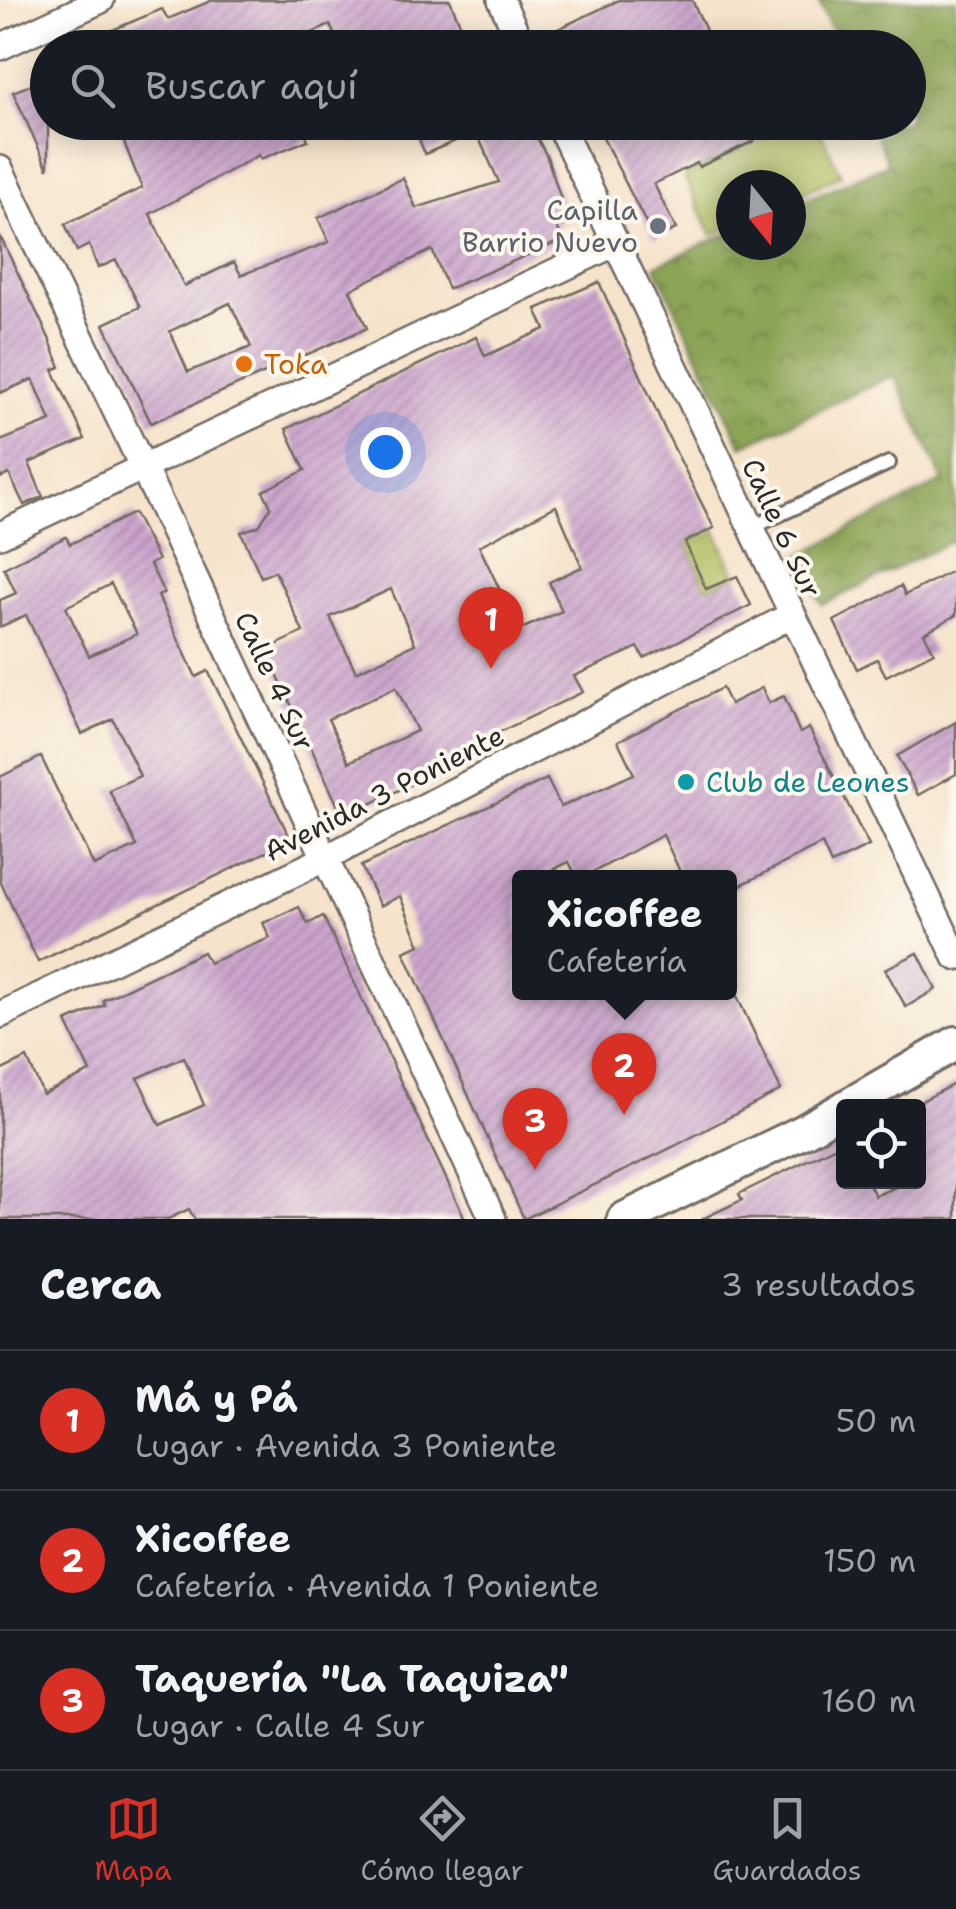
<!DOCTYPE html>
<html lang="es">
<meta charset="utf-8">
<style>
:root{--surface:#171b24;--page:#20242c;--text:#f1f3f6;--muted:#9ea1a6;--line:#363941;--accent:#d93025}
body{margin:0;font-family:"Shantell Sans",sans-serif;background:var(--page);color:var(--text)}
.controls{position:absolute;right:30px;bottom:30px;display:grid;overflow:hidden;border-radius:10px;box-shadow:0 5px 25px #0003}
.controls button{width:90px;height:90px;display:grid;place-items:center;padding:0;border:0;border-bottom:2px solid var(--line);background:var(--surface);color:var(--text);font:50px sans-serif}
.compass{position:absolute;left:716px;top:170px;width:90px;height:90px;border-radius:50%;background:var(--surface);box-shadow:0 5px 25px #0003;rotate:162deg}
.you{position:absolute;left:385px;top:452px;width:35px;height:35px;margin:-25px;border:8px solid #fff;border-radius:50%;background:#1a73e8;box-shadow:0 0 0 15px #1a73e833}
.badge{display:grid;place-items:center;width:65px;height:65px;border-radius:50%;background:var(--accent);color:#fff;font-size:32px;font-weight:700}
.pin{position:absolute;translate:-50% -82px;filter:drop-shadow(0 2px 5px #0008)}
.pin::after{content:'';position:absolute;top:52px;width:35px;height:30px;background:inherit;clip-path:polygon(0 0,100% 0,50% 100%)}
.popup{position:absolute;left:512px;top:870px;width:225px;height:130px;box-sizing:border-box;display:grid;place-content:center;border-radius:10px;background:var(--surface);filter:drop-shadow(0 2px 8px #0005);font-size:32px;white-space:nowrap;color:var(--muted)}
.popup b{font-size:38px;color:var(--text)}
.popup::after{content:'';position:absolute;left:50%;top:100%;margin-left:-20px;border:20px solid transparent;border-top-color:var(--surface)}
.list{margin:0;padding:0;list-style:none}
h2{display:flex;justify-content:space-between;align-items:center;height:130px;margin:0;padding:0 40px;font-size:42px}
h2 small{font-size:32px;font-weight:400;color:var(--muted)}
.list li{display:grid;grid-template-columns:65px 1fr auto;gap:30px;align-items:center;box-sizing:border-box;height:140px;padding:0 40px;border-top:2px solid var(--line)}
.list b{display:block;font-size:38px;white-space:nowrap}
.list p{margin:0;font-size:32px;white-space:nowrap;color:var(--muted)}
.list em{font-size:32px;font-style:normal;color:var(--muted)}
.icon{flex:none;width:55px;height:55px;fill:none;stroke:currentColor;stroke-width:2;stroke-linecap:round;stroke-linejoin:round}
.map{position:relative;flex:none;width:956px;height:1219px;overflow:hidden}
.search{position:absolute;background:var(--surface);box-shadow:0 5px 25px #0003;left:30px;right:30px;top:30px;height:110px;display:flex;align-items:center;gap:25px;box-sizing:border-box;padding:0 35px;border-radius:55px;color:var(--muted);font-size:38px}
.sheet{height:550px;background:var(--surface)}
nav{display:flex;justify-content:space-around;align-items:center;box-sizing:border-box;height:140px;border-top:2px solid var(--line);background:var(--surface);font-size:28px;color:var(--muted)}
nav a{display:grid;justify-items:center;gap:5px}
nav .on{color:var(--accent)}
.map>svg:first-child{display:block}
.grass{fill:url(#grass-tufts);stroke:#6e7445;stroke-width:2.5}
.forest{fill:url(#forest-crowns);stroke:#5c6840;stroke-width:2.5}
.pitch{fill:#b0bd5f;stroke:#6e7445;stroke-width:2.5}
.building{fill:url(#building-hatch);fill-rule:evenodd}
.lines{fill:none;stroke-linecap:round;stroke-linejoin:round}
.service-casing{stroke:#726b63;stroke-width:18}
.minor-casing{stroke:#726b63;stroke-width:30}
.tertiary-casing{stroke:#726b63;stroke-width:38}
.service{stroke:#fff;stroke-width:12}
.minor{stroke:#fff;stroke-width:25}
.tertiary{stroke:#fff;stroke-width:32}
.worship-dot{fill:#6b7280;stroke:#fbf7ec;stroke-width:4}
.food-dot{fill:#e8710a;stroke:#fbf7ec;stroke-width:4}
.culture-dot{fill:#0f9aa8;stroke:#fbf7ec;stroke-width:4}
.labels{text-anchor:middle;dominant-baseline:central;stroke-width:8;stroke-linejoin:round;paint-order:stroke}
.worship-label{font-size:28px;fill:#5b616d;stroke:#fbf7ec;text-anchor:end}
.food-label{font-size:28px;fill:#c56008;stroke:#fbf7ec;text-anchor:start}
.street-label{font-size:28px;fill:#2b2b2b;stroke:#fbf7ec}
.culture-label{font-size:28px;fill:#0d838f;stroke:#fbf7ec;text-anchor:start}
</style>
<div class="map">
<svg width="956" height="1219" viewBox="0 0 956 1219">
<defs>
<pattern id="grass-tufts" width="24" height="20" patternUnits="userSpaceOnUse" patternTransform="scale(2.5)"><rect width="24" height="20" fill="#b0bd5f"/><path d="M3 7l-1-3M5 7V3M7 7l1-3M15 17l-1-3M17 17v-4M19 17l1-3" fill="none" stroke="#8f9a4f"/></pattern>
<pattern id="forest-crowns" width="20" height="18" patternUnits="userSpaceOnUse" patternTransform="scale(2.5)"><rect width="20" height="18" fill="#8ca456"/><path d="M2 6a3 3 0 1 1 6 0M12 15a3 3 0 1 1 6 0" fill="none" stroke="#738647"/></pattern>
<pattern id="building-hatch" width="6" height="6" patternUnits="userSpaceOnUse" patternTransform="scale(2.5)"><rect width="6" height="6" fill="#cca5cd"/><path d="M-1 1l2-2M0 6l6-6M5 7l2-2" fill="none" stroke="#a687a7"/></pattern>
</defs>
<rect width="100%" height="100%" fill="#fbf7ec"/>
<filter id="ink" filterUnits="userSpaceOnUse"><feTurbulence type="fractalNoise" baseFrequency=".01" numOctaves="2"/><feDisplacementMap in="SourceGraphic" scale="20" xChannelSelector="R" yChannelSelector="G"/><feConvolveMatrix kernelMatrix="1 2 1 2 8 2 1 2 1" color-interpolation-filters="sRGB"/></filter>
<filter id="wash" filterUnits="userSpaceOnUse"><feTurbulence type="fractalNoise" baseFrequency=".0048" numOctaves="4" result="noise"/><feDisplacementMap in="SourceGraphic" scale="40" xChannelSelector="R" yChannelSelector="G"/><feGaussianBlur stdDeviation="2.25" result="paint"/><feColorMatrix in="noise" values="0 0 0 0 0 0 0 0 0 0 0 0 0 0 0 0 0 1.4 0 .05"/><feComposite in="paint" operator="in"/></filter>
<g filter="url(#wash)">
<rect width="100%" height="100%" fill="#f6e3cb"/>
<polygon class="grass" points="714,528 737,576 706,589 685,542"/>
<polygon class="forest" points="818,0 956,0 956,539 822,605 797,557 943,481 894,375 742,446 655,266 731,232 731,245 791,245 791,206 888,164 871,123 908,122 908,48 839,47"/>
<polygon class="pitch" points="797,123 816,123 841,175 791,198 791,185 731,185 731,226 712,235 684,176"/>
<g id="blocks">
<g class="building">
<polygon points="213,0 450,0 470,48 390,48 385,34 355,48 341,48 330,25 280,48 70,48 162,9 168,19"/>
<polygon points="619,0 692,0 714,48 539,48 537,39"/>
<polygon points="48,78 48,169 13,92"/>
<path d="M116,122h185l7,18 -47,19 -2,-4 -109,59 34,72 50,-24 7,13 88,-33 -11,-24 85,-40 13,30 83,-26 -23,-50 -51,22 -13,-32h117l18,35 21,63 -12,5 7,15 -115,49 -16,-39 -61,29 -21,11 17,38 -216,95 -47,-99 36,-17 -24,-47 -18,8 -9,-23 -12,6 -12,-27 77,-36zM230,303l21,44 -63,25 -18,-41z"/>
<polygon points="595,122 746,122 754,141 699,167 697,163 654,184 676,229 654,239"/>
<polygon points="0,236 49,338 60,367 53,370 85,439 29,463 43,497 24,505 9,474 0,478 0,441 51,421 33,379 0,393"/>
<path d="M599,282l66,148 49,98 -29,14 21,47 31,-13 14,29 -107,53 -6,-11 -64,29 9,16 -117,56 4,8 -127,61 -77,-167 37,-18 -28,-61 -14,6 -20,-45 18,-6 12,-19 -8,-16 42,-21 -19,-41 190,-92 9,19 60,-27 -9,-20zM556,506l26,61 -33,15 13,29 -43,19 -40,-84zM391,589l24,55 -59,28 -26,-55zM396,687l21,44 -68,31 -21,-43z"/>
<path d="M134,513l24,47 -8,4 14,29 -6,3 38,81 12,-6 83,169 -253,122 -38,-81v-104l41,-20 53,109 43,-20 -28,-56 31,-14 -27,-57 -31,15 -56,-119 -26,12v-27l16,-7 -12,-25 62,-31 4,7zM111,584l26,50 -48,22 -23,-49z"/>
<polygon points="956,569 956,615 924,633 934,652 886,676 877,659 857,669 834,621 901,586 905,595"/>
<polygon points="722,688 730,704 762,688 769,703 784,696 800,733 809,728 869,846 831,864 822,844 729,891 729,878 683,878 663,835 582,878 577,878 569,862 535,878 519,878 519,992 735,992 781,1090 673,1147 524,1219 404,952 420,945 400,896 380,906 361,866 547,779 561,807 634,774 618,741"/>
<polygon points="956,722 956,774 918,795 897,756"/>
<path d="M299,907l9,17 15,-8 142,303h-271l-5,-10 -21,10h-168v-148l27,-13 16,36 47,-22 -24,-50 39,-17 -2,-5 100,-48 6,11 61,-25 -7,-15zM184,1057l20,48 -44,20 -22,-47z"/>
<polygon points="918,953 936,989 906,1007 885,969"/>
<polygon points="956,1083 956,1219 702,1219 742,1200 739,1194 844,1142 844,1182 868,1182 875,1196 907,1182 918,1182 918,1103"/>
</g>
</g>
</g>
<g filter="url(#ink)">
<use href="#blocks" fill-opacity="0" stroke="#726b63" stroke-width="2.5"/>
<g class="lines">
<g class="service-casing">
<polyline id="service" points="751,528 889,463"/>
</g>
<g class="minor-casing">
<g id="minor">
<polyline points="501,0 523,48"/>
<polyline points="0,47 101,0"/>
<polyline points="558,122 956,957"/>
<polyline points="0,169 159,501 493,1219"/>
<polyline points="0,535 614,244"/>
<polyline points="0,1015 324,859 790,616"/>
</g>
</g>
<g class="tertiary-casing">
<g id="tertiary">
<polyline points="847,1106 956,1043"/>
<polyline points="624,1219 804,1131 844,1108"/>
</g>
</g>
<use href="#service" class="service"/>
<use href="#minor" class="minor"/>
<use href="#tertiary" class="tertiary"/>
</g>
</g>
<circle class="worship-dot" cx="658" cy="226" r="10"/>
<circle class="food-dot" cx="244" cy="364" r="10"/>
<circle class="culture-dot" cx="686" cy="782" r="10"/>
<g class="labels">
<g class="worship-label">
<text x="638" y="210">Capilla<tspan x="638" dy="32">Barrio Nuevo</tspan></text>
</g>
<g class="food-label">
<text x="264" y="364">Toka</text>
</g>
<g class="street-label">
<text transform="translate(782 528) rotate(65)">Calle 6 Sur</text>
<text transform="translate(275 681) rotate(65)">Calle 4 Sur</text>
<text transform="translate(384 793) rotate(-27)">Avenida 3 Poniente</text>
</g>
<g class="culture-label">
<text x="706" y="782">Club de Leones</text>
</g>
</g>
</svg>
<div class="controls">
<button><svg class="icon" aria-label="locate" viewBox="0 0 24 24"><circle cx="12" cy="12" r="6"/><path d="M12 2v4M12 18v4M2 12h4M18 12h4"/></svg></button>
</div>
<svg class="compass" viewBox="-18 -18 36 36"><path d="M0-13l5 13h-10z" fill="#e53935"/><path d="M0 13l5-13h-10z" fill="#9ea1a6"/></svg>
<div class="you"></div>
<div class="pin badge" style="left:491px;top:669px">1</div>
<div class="pin badge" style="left:624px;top:1115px">2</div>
<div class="popup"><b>Xicoffee</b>Cafetería</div>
<div class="pin badge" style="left:535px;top:1170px">3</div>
<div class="search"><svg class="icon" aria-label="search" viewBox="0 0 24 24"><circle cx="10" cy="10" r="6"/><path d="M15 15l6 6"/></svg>Buscar aquí</div>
</div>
<section class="sheet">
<h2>Cerca<small>3 resultados</small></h2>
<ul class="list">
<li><span class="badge">1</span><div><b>Má y Pá</b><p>Lugar · Avenida 3 Poniente</p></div><em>50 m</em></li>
<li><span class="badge">2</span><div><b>Xicoffee</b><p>Cafetería · Avenida 1 Poniente</p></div><em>150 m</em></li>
<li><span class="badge">3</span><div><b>Taquería &quot;La Taquiza&quot;</b><p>Lugar · Calle 4 Sur</p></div><em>160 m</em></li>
</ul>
</section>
<nav>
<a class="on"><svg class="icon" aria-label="map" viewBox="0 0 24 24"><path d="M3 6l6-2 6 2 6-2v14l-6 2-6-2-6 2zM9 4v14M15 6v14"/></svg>Mapa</a>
<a><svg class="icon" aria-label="directions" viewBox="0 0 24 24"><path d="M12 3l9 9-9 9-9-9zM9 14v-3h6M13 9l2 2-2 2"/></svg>Cómo llegar</a>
<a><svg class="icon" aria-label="saved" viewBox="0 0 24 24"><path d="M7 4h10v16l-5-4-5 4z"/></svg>Guardados</a>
</nav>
